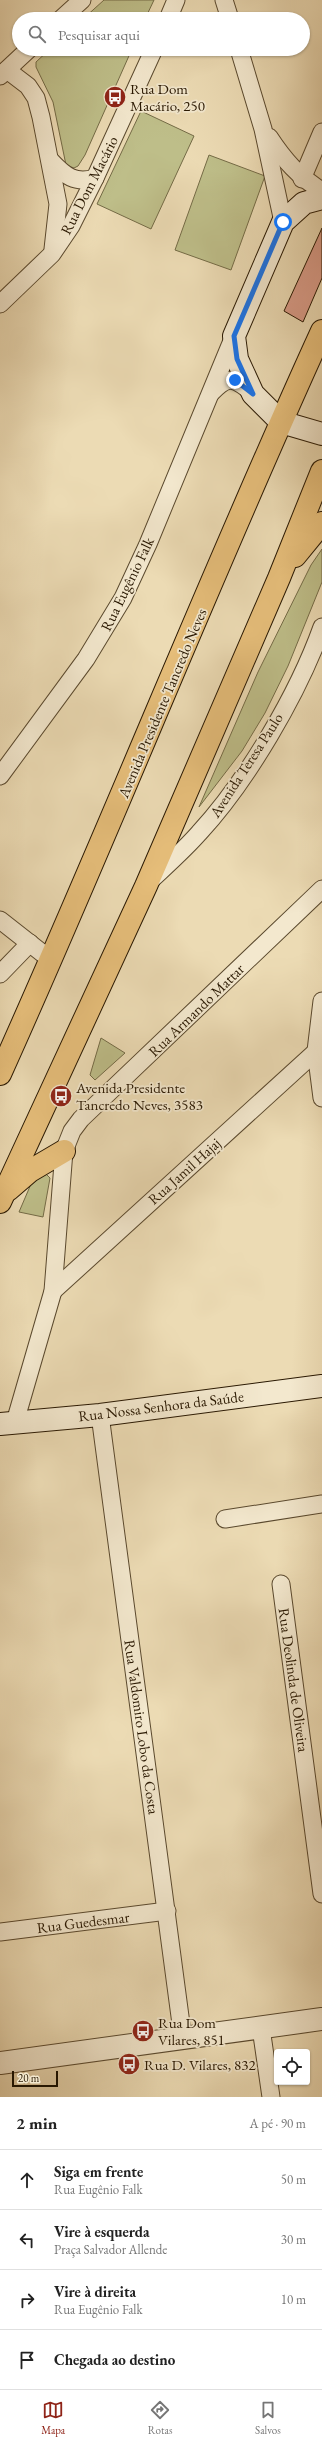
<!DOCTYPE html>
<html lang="pt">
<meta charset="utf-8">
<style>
:root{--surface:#fff;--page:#f2f2f2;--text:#222;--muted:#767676;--line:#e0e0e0;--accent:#8f2418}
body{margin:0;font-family:"EB Garamond",serif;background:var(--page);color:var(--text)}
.controls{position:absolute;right:12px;bottom:12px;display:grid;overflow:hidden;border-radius:4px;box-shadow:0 1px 3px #0004}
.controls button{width:36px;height:36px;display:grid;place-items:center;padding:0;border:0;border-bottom:1px solid var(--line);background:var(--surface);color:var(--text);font:20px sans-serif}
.scale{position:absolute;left:12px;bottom:10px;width:46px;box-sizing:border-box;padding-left:4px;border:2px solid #291802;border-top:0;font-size:11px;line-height:14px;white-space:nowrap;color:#291802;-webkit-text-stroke:3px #f3e8ce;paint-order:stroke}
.stop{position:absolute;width:12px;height:12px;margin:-9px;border:3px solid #1a73e8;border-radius:50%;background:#fff}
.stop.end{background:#1a73e8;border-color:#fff;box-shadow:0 1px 4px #0008}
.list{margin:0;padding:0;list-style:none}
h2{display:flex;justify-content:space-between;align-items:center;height:52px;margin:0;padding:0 16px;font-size:17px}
h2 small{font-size:13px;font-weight:400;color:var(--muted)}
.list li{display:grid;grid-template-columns:26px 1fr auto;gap:12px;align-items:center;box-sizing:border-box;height:60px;padding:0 16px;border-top:1px solid var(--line)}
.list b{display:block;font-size:15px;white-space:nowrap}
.list p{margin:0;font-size:13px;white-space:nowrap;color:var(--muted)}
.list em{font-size:13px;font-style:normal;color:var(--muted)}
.icon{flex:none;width:22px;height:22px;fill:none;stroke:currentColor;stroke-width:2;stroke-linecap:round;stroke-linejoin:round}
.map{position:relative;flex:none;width:322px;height:2097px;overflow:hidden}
.search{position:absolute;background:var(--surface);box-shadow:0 1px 3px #0004;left:12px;right:12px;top:12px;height:44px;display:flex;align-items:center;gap:10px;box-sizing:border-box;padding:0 14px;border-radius:22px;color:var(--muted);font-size:15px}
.sheet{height:292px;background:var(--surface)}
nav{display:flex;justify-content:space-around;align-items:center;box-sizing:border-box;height:56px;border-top:1px solid var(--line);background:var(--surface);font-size:11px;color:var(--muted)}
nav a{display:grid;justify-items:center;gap:2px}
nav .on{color:var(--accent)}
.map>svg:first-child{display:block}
.green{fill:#bebe89;stroke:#746b46}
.building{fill:#da9c89;stroke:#291802}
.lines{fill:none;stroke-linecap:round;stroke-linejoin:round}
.minor-casing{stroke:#5a492e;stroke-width:19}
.tertiary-casing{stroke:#5a492e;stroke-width:24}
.secondary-casing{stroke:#291802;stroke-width:24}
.trunk-casing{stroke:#291802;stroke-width:24}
.minor{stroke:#f3e8ce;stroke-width:17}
.tertiary{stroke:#f3e8ce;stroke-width:22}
.secondary{stroke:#f3e8ce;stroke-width:22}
.trunk{stroke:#e6be7a;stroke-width:22}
.route{stroke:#1a73e8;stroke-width:5}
.labels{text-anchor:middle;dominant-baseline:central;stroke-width:3.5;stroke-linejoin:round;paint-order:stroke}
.poi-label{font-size:15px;fill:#291802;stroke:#f3e8ce;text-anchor:start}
.street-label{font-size:15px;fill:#291802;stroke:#f3e8ce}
</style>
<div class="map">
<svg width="322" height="2097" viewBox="0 0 322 2097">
<rect width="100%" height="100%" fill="#ecdbb4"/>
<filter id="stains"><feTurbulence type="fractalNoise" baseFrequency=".005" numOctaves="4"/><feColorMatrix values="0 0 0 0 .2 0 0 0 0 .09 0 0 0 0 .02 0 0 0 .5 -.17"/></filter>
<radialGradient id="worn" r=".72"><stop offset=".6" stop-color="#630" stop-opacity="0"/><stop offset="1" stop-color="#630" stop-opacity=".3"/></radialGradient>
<g class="green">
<polygon points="104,0 154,0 145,19 83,19"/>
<polygon points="50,49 132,49 85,155 78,166 74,168 66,165 53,102 36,67 36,62"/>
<polygon points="141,111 194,136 151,229 97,204"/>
<polygon points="209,155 265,176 231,270 175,250"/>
<polygon points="322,549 322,582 288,666 265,713 242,751 199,807 258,672 311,565"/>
<polygon points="101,1038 125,1053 95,1080 90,1075"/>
<polygon points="44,1172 50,1178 43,1217 19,1212 34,1177"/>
</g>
<polygon class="building" points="322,228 322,278 303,322 284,311"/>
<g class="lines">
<g class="minor-casing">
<g id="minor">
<polyline points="224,0 230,19"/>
<polyline points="61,19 82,0"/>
<polyline points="168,19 176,0"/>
<polyline points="239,49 263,129 283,222"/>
<polyline points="7,70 28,86 36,98 41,117 58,204 53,249"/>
<polyline points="0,76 29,49"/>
<path d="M269,137c15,23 30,40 53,54"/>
<path d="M51,161c14,15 24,23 44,17"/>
<polyline points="302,179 322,132"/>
<polyline points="0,304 52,254 71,226 95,178 154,49"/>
<path d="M211,393c18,-19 23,-15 42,0"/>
<polyline points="0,776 86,659 123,598 148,544 234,336"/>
<path d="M151,880c16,-15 33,-30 48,-47 48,-52 99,-139 123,-206"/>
<polyline points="0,920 51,960"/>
<polyline points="0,974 30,943"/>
<polyline points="322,1001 316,1051 322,1098"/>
<polyline points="53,1291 322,1046"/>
<polyline points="100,1415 183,2039"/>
<polyline points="15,1422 53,1291 64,1151 72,1131 81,1119 322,889"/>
<polyline points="225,1519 322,1504"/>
<polyline points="281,1584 322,1894"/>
<polyline points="0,1932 167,1911"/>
<polyline points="261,2028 271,2097"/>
</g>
</g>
<g class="tertiary-casing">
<polyline id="tertiary" points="0,2063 322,2019"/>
</g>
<g class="secondary-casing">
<g id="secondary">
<polyline points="322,198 304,203 283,222 234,336 237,359 253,394 281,422 322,434"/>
<polyline points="0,1424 100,1415 322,1386"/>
</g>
</g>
<g class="trunk-casing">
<g id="trunk">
<polyline points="295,556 322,523"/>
<path d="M0,1074c111,-246 210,-498 322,-743"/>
<polyline points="8,1190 30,1171 64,1151"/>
<polyline points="0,1202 146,886 279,578 322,471"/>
</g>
</g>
<use href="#minor" class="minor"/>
<use href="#tertiary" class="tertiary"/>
<use href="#secondary" class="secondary"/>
<use href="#trunk" class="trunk"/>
</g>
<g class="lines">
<polyline class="route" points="235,380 253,394 237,359 234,336 283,222"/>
</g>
<defs>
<g id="bus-disc" transform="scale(1.15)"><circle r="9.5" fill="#8f2418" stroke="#f3e8ce"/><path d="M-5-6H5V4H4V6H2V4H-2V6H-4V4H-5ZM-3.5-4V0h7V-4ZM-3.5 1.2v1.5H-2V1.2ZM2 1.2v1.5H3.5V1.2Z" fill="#fff"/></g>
</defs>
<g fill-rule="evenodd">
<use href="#bus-disc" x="115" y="97"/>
<use href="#bus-disc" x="61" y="1096"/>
<use href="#bus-disc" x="143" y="2031"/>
<use href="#bus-disc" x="129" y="2064"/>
</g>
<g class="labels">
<g class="poi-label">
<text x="130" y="88">Rua Dom<tspan x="130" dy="17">Macário, 250</tspan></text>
<text x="76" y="1087">Avenida Presidente<tspan x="76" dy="17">Tancredo Neves, 3583</tspan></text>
<text x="158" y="2022">Rua Dom<tspan x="158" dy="17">Vilares, 851</tspan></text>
<text x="144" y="2064">Rua D. Vilares, 832</text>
</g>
<g class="street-label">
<text transform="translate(89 185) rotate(-63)">Rua Dom Macário</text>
<text transform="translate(127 584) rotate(-64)">Rua Eugênio Falk</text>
<text transform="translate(162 703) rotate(-67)">Avenida Presidente Tancredo Neves</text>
<text transform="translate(246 765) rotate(-57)">Avenida Teresa Paulo</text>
<text transform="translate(196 1010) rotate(-44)">Rua Armando Mattar</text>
<text transform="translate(184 1171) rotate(-42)">Rua Jamil Hajaj</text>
<text transform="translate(161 1406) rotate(-7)">Rua Nossa Senhora da Saúde</text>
<text transform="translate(294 1680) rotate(82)">Rua Deolinda de Oliveira</text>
<text transform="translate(142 1727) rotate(82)">Rua Valdomiro Lobo da Costa</text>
<text transform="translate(83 1922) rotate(-7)">Rua Guedesmar</text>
</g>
</g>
<rect width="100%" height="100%" filter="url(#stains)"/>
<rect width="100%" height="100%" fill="url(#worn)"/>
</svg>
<div class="controls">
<button><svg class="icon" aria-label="locate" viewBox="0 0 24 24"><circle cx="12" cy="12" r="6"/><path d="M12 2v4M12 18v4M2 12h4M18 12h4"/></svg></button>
</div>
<div class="scale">20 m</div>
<div class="stop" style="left:283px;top:222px"></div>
<div class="stop end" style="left:235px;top:380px"></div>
<div class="search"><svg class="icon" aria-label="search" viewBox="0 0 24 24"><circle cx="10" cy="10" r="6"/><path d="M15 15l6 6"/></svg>Pesquisar aqui</div>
</div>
<section class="sheet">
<h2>2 min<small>A pé · 90 m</small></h2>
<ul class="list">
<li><svg class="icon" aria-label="ahead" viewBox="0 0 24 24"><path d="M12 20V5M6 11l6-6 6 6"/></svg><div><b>Siga em frente</b><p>Rua Eugênio Falk</p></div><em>50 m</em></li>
<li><svg class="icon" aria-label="left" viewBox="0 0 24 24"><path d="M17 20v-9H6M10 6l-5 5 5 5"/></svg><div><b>Vire à esquerda</b><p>Praça Salvador Allende</p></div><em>30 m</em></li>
<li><svg class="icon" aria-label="right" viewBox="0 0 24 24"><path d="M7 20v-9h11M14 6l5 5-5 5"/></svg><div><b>Vire à direita</b><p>Rua Eugênio Falk</p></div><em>10 m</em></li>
<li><svg class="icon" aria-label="arrive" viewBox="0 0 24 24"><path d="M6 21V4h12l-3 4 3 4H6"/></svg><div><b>Chegada ao destino</b></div></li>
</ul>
</section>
<nav>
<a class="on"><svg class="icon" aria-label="map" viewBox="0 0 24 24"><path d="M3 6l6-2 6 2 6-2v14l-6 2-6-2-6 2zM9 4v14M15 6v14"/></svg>Mapa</a>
<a><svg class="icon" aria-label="directions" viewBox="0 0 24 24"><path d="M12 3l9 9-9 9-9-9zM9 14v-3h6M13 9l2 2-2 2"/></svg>Rotas</a>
<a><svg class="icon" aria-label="saved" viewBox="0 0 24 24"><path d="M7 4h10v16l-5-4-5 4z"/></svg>Salvos</a>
</nav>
